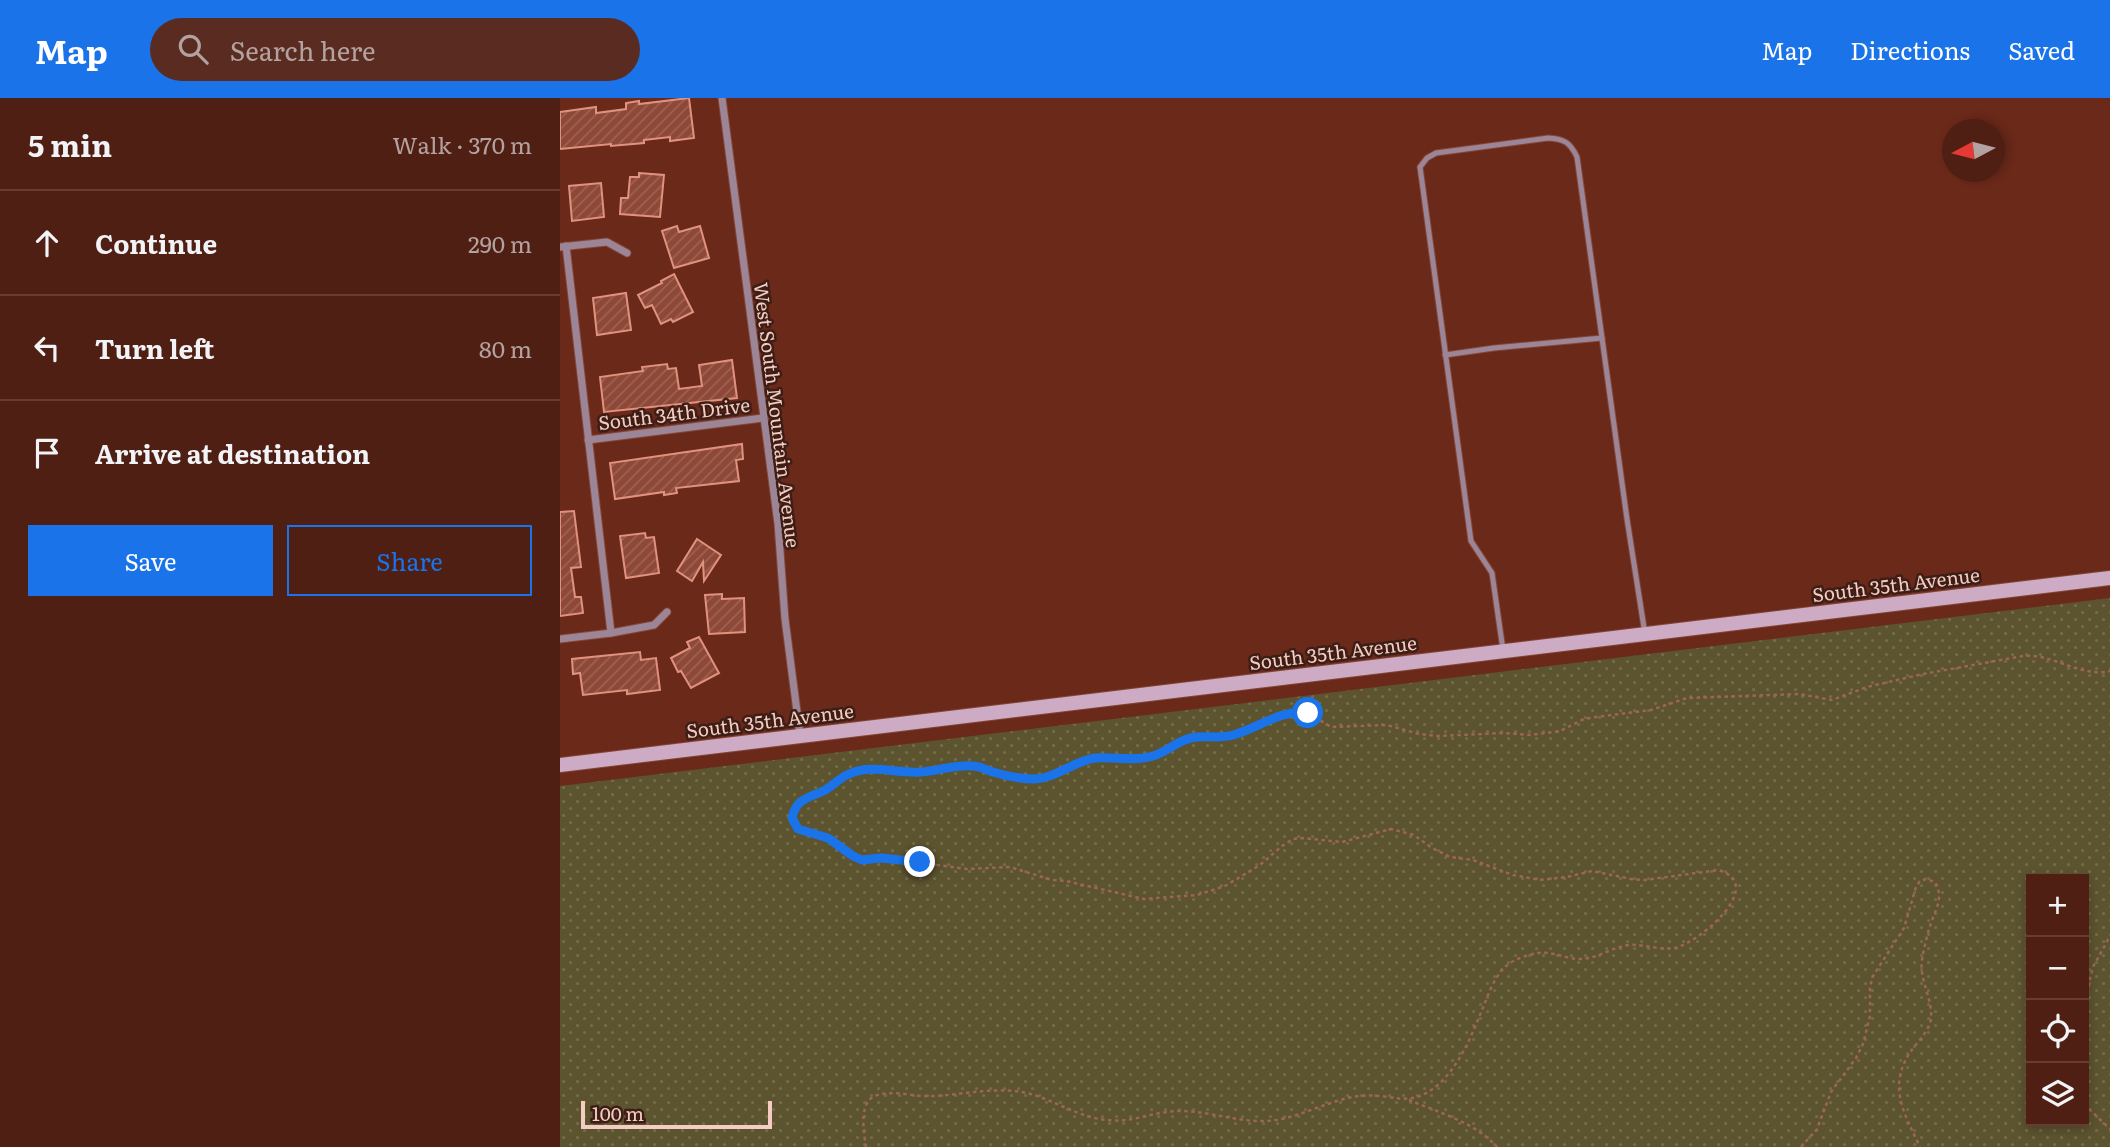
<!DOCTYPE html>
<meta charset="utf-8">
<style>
:root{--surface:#501f13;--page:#5a2c21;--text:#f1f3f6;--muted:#b4a2a0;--line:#673d33;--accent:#1a73e8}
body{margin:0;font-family:Literata,serif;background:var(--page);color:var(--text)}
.controls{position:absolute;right:21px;bottom:21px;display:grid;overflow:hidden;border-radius:0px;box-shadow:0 4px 10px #0003}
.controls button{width:63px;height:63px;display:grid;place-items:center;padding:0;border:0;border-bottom:2px solid var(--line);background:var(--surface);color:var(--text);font:35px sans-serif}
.compass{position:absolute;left:1382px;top:21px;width:63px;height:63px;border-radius:50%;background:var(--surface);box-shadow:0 4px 10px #0003;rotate:263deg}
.scale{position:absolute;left:21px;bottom:18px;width:191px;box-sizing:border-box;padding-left:7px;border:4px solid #f5ccc1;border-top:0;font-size:19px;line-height:24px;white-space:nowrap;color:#f5ccc1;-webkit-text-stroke:5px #3c1e16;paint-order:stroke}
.stop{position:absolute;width:21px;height:21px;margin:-16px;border:5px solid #1a73e8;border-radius:50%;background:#fff}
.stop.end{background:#1a73e8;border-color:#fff;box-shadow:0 2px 7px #0008}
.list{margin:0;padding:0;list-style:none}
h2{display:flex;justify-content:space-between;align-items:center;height:91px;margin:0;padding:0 28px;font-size:30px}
h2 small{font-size:23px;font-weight:400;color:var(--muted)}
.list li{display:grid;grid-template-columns:46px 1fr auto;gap:21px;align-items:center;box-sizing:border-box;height:105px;padding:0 28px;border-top:2px solid var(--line)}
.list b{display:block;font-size:26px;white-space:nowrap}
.list em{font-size:23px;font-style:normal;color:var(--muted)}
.actions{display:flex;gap:14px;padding:21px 28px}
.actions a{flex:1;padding:16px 0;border:2px solid var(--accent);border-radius:0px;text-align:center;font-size:24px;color:var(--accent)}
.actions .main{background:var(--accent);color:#fff}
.icon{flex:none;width:38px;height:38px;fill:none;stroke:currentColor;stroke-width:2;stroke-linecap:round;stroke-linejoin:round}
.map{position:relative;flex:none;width:1550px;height:1049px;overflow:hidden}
header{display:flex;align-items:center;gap:42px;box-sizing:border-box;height:98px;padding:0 35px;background:var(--accent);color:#fff}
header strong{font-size:33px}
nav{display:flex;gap:38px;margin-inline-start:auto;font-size:24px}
.search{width:490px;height:63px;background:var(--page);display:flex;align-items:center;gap:18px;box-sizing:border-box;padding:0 24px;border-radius:38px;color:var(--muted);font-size:26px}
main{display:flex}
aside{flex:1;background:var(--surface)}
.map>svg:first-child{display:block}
.green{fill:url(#green-dots);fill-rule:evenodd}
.building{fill:url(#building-hatch);stroke:#e0927e;stroke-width:2}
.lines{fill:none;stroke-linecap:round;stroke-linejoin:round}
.service-casing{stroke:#844637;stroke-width:7}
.minor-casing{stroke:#844637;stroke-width:9}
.secondary-casing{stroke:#844637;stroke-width:16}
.path{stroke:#9e6557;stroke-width:2.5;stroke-dasharray:3.5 3.5;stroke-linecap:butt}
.service{stroke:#9b8596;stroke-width:5}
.minor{stroke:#9b8596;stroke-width:7}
.secondary{stroke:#ceabc5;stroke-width:14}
.route{stroke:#1a73e8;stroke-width:9}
.labels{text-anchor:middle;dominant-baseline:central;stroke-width:5;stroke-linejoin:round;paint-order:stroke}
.street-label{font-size:19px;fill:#f5ccc1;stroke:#3c1e16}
</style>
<header>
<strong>Map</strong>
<div class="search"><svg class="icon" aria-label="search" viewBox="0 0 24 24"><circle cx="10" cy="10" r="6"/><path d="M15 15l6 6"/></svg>Search here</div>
<nav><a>Map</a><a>Directions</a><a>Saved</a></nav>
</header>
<main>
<aside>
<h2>5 min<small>Walk · 370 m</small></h2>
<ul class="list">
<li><svg class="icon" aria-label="ahead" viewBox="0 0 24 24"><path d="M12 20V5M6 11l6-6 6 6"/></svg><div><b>Continue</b></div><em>290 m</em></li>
<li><svg class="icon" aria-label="left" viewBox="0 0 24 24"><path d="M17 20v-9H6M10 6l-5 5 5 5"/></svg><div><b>Turn left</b></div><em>80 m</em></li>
<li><svg class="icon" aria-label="arrive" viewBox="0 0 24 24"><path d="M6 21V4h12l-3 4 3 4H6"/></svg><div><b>Arrive at destination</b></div></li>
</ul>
<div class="actions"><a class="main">Save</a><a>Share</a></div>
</aside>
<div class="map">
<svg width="1550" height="1049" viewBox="0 0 1550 1049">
<defs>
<pattern id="green-dots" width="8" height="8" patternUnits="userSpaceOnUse" patternTransform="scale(1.75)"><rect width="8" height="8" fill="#5c532f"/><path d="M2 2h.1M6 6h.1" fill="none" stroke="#746b4b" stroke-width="1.8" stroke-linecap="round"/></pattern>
<pattern id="building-hatch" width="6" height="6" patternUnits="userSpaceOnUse" patternTransform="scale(1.75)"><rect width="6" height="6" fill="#8e4837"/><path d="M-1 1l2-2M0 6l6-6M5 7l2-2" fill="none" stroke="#9e6152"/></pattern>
</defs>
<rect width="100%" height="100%" fill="#6b2919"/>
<path class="green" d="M1550,500v549h-1550v-361zM1471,781h53v242h-53z"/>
<g class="building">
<polygon points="129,0 134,40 110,43 110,39 84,42 84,45 51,48 51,46 0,51 0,14 36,9 36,15 66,11 66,5 79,3 79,6"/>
<polygon points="79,75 104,77 100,119 60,116 61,100 68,100 70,79 79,79"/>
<polygon points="41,85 44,119 12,123 9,88"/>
<polygon points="117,128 119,134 140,128 149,160 114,170 102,133"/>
<polygon points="114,176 133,214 113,224 111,221 101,226 92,207 85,210 78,197 102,185 101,183"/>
<polygon points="66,195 71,232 37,237 33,200"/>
<polygon points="172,262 177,300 44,314 40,279 83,273 82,269 107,266 108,271 116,270 119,291 142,288 139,267"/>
<polygon points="182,346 183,361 176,362 179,383 116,390 117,395 104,397 104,394 55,401 50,365"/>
<polygon points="14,413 21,469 11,470 15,499 21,499 23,515 0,518 0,414"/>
<polygon points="85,435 86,440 94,439 99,475 66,480 60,438"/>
<polygon points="137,441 161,457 144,483 143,464 132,483 117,473"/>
<polygon points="162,496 162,501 184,500 185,534 149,536 145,497"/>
<polygon points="139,539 159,575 131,590 121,573 118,574 111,560 130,550 127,544"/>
<polygon points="80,554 81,562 96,560 100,592 67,596 67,592 23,597 20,575 13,576 12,561"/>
</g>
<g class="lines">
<g class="service-casing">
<g id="service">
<polyline points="885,257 934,250 1042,240"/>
<path d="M943,552l-11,-77 -21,-32 -51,-374 7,-9 9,-5 112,-15c16,1 22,4 29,19l50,362 18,115"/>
</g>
</g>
<g class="minor-casing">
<g id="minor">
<polyline points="162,0 218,426 225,521 240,637"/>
<polyline points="6,148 51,535"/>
<polyline points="0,149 47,144 67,155"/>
<polyline points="28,342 203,320"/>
<polyline points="0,541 51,535 94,527 107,514"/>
</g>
</g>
<g class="secondary-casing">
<polyline id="secondary" points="0,667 1550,480"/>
</g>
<g class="path">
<polyline points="1524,938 1529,885 1533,869 1550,838"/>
<path d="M849,1002c29,12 67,23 88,47"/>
<polyline points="1524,1006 1550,1031"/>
<path d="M306,1049c-2,-13 -6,-35 3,-47 2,-2 7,-5 9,-5 17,-5 36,2 54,1 32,-1 62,-10 95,-3 28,7 52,25 81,27 23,3 45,-8 68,-9 29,-1 57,10 85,10 32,1 66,-21 98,-25 34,-4 50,15 81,-13 20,-19 32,-48 42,-73 6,-14 11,-31 22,-42 9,-9 23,-13 34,-15 15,-2 28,6 42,6 20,0 36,-16 57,-14 11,1 25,5 37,3 26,-5 94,-64 44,-78l-73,10 -14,-1 -39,-8 -25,6 -27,3 -27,-5 -40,-15 -23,-3 -18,-9 -18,-13 -23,-6 -49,13 -40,-4 -9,1 -11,7 -22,19 -35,21 -28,9 -53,4 -78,-18 -14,-1 -42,-13 -43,2 -74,-10 -31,1 -9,-4 -25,-18 -30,-9 -6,-10 5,-15 26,-13 24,-16 17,-5 17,-1 32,3 51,-7 13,1 27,9 28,4 11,-1 23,-11 29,-9 44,1 13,-2 35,-18 45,-3 35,-16 30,-9 11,2 23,14 56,-2 32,9 19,2 66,-3 27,2 29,-4 24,-12 12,-2 55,-7 36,-12 112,-4 33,6 35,-13 56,-13 100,-18c30,-3 57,22 87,15"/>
<path d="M1241,1049l16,-18 14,-37 25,-34 7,-14 7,-28v-29l3,-11 31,-48 12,-41 4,-6 6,-2 9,3c9,15 1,27 -4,41 -4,12 -7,25 -9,37 -3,20 11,39 9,59 -2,12 -13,22 -20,32 -24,35 -7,62 9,96"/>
</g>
<use href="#service" class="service"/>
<use href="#minor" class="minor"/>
<use href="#secondary" class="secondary"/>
</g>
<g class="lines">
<path class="route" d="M360,764l-39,-4 -19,2 -9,-4 -25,-18 -30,-9 -6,-11c4,-18 13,-19 29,-26 10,-4 17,-13 26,-17 24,-12 49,-1 74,-3 17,-1 35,-8 52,-6 7,0 13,4 20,6 13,4 29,7 42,7 21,-1 39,-18 60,-21 19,-2 39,4 58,-2 14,-4 24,-15 38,-18 14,-3 28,1 42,-3 26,-7 47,-26 75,-22"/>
</g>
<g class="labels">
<g class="street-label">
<text transform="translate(114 315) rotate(-7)">South 34th Drive</text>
<text transform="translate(218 317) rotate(83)">West South Mountain Avenue</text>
<text transform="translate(1336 486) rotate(-7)">South 35th Avenue</text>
<text transform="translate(773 554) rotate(-7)">South 35th Avenue</text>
<text transform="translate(210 622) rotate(-7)">South 35th Avenue</text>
</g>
</g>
</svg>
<div class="controls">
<button>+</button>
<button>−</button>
<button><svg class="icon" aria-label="locate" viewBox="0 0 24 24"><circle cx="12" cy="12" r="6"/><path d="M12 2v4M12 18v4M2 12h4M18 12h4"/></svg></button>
<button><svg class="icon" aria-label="layers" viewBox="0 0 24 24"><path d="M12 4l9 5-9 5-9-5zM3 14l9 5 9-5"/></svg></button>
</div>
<svg class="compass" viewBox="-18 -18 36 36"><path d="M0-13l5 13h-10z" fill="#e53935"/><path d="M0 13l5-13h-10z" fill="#b4a2a0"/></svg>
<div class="scale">100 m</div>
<div class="stop" style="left:748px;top:615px"></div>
<div class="stop end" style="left:360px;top:764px"></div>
</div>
</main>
